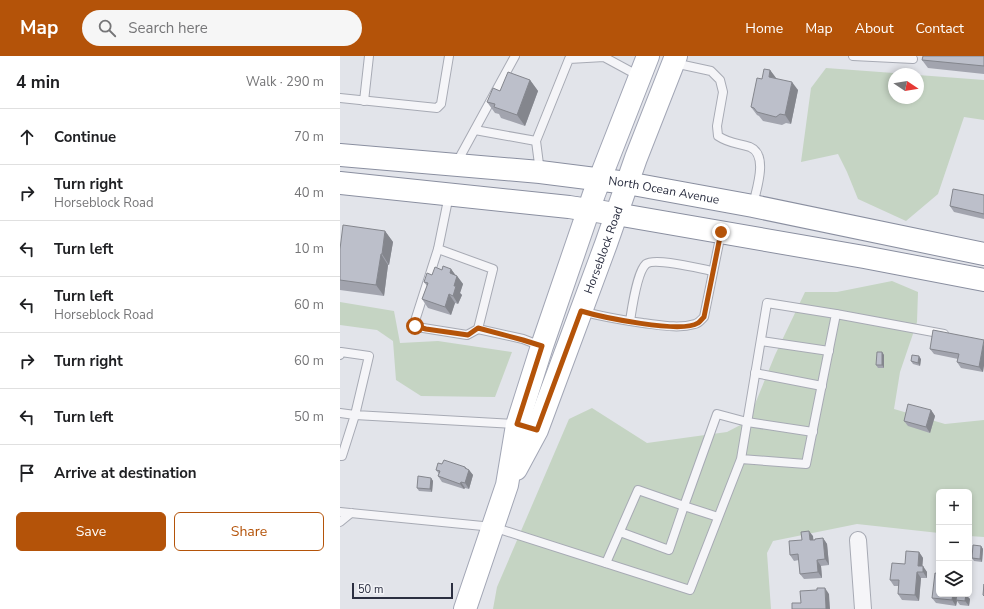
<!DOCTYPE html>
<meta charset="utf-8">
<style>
:root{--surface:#fff;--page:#f6f6f6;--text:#202124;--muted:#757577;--line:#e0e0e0;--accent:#b45309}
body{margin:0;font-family:"Nunito Sans",sans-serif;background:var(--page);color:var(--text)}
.controls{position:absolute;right:12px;bottom:12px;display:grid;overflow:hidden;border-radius:6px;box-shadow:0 2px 6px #0003}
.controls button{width:36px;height:36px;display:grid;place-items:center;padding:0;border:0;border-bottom:1px solid var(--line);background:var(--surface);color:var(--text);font:20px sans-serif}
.compass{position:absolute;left:548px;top:12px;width:36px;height:36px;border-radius:50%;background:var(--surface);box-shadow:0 2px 6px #0003;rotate:102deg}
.scale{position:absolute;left:12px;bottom:10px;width:101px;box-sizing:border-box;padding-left:4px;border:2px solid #2b2f41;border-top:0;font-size:11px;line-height:14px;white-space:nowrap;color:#2b2f41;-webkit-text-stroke:3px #f2f3f7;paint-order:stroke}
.stop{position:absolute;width:12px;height:12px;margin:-9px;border:3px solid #b45309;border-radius:50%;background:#fff}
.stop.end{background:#b45309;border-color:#fff;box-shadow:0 1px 4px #0008}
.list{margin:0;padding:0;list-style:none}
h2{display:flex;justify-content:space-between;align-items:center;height:52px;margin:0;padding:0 16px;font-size:17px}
h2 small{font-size:13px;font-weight:400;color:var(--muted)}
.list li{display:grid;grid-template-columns:26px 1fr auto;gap:12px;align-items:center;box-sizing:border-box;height:56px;padding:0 16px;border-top:1px solid var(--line)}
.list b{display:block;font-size:15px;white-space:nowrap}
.list p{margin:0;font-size:13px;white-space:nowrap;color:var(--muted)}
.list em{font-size:13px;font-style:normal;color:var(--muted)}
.actions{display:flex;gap:8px;padding:12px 16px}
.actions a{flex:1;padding:9px 0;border:1px solid var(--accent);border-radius:6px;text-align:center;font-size:14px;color:var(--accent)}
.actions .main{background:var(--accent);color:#fff}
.icon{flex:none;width:22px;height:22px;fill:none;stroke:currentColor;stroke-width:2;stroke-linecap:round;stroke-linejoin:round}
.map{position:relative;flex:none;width:644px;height:553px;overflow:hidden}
header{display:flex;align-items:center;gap:24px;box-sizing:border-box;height:56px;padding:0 20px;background:var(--accent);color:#fff}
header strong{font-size:19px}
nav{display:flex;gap:22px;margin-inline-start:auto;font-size:14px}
.search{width:280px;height:36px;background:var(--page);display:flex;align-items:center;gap:10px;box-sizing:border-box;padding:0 14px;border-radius:22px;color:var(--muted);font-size:15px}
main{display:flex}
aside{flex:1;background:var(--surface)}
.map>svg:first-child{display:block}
.green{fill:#c5d4c3}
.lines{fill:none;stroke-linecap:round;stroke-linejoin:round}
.service-casing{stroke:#a7aab4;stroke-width:10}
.minor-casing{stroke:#a7aab4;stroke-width:18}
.primary-casing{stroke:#a2a6b5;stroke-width:24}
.trunk-casing{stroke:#8a8fa0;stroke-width:24}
.service{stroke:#f5f5f8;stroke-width:8}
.minor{stroke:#f5f5f8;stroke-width:16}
.primary{stroke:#fff;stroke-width:22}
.trunk{stroke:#fff;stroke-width:22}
.wall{fill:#a2a4ae}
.shaded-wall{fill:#84868d}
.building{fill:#bcbfca;stroke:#84868d}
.route{stroke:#b45309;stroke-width:5}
.labels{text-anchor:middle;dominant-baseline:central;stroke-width:3;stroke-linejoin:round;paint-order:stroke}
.street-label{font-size:12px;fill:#2b2f41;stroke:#f2f3f7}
</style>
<header>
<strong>Map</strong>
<div class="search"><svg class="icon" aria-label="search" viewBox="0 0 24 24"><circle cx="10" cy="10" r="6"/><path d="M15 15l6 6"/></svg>Search here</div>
<nav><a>Home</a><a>Map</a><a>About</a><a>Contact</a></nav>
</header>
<main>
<aside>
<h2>4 min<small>Walk · 290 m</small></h2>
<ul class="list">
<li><svg class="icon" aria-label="ahead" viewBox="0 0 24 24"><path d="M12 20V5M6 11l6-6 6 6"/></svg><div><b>Continue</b></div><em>70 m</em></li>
<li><svg class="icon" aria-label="right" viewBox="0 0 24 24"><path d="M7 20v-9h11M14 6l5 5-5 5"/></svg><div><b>Turn right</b><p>Horseblock Road</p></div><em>40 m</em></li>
<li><svg class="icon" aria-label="left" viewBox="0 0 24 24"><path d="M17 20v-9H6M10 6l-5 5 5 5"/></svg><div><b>Turn left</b></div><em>10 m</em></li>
<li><svg class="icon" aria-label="left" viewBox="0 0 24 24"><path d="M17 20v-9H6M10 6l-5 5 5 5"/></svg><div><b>Turn left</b><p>Horseblock Road</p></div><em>60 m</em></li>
<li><svg class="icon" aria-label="right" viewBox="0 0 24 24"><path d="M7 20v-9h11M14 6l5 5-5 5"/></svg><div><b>Turn right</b></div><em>60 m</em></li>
<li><svg class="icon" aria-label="left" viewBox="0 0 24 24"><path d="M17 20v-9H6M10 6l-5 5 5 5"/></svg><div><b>Turn left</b></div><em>50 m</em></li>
<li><svg class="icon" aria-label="arrive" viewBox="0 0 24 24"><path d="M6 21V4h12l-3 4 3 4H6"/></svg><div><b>Arrive at destination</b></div></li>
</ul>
<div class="actions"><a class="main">Save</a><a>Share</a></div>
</aside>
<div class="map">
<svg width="644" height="553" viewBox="0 0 644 553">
<rect width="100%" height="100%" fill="#e2e4ea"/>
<g class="green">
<polygon points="486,12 567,18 554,18 554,42 578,42 578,19 644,24 644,64 624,61 598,138 566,165 518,143 507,116 498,98 461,106 471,32"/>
<polygon points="552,225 578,236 577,266 560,316 554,353 605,368 644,364 644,481 629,480 629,436 599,436 599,477 517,468 433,485 427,497 431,553 153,553 157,531 229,363 252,352 307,387 387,376 408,365 435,299 465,236 497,236"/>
<polygon points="0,246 54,255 60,287 98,285 172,296 155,341 81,340 56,324 53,285 37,274 0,269"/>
</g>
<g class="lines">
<g class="service-casing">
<g id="service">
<polyline points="513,0 573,3"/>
<path d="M334,7l37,8 9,9 3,12 -6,34 1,10c12,8 20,7 32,11 19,8 6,43 3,58"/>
<polyline points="0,42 97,52 101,48 109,0"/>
<polyline points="24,45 29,0"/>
<polyline points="135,74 196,85"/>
<polyline points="116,108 175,0"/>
<polyline points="200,116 196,85 229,3 264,1 299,20"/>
<polyline points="109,139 98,193 153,213 138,273 183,283 201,290"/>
<polyline points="98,193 74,268 77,271 127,279 138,273"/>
<path d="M242,255c20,6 40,9 61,12 17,2 35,6 52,1 4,-1 6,-4 9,-7l17,-84"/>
<polyline points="496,258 604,278"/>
<path d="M290,265c2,-13 7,-49 16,-57 9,-7 55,5 67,7"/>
<polyline points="421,285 489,295"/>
<polyline points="0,299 1,296 29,300 15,359 176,368"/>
<polyline points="415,317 482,330"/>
<polyline points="0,357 15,359 2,400 0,400"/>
<polyline points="0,456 153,471 350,534 401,403 427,247 496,258 466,408 401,403"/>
<polyline points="378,461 344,450 377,358 407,366 473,376"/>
<polyline points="0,466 11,457"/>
<polyline points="266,507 298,434 344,450 329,494 280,476"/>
</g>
</g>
<g class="minor-casing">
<polyline id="minor" points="518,484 523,553"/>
</g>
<g class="primary-casing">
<g id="primary">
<path id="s1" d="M176,413l21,-39 69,-186 30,-86 40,-102"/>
<polyline points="125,553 167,429 177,369 202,290 254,138 308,0"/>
</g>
</g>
<g class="trunk-casing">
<g id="trunk">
<path id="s2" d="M0,99l200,17 87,11 126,23 231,48"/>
<polyline points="0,127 229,151 276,158 524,201 644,224"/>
</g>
</g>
<use href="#service" class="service"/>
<use href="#minor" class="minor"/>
<use href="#primary" class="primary"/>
<use href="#trunk" class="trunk"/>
</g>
<g class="wall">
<polygon points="644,0 644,18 588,12 582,4"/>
<polygon points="430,14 436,22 458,34 451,68 446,67 442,69 423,65 419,60 417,59 411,51 422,23"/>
<polygon points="190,24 198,35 185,70 161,62 159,58 155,57 147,46 160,35"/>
<polygon points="644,139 644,163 614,156 610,150"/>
<polygon points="45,175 53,186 49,209 48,209 44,240 0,234 0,193"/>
<polygon points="111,213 115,219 117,220 123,228 120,237 122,239 118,248 115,247 111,259 88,252 82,243 87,230 84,226 92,219 102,214"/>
<polygon points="644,284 643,316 621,312 617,306 618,303 594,298 590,293"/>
<polygon points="542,296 544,299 544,312 538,312 536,309"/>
<polygon points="581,303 580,310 573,308 571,305"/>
<polygon points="591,354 595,360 590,377 568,370 564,365"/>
<polygon points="125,411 127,413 129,414 133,419 129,433 125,432 124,433 102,426 98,420 99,418 96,414"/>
<polygon points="91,422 93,425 92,436 79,435 77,432"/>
<polygon points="473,480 473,484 483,482 487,488 489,509 481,510 482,522 464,523 460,518 459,504 454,505 450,499 462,484"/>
<polygon points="641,490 643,493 642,506 634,505 632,502"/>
<polygon points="579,496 583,502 582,510 587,516 587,522 581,522 579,545 562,544 558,538 559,530 554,530 550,524 565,508"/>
<polygon points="599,538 629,538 628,541 630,543 629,550 620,549 617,545 616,550 596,547 592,542"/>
</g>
<g class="shaded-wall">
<polygon points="430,14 436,22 429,21"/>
<polygon points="190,24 198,35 185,70 177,59"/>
<polygon points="452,26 458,34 451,68 445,59"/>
<polygon points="45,175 53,186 49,209 42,198"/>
<polygon points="41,198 48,209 44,240 36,229"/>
<polygon points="111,213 117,221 117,220 123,228 120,237 122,239 118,248 113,240 114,230 110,217"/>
<polygon points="109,238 115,247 111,259 105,251"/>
<polygon points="644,285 644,310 643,316 639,311"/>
<polygon points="542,296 544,299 544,312 542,309"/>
<polygon points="579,300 581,303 580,310 578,307"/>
<polygon points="591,354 595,360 590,377 586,371"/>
<polygon points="125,411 129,416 129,414 133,419 129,433 125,427"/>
<polygon points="91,422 93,425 92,436 90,433"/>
<polygon points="121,426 125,432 124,433 120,428"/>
<polygon points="469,475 473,480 474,490 470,484"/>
<polygon points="483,482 487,488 489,509 485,503"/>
<polygon points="641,490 643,493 642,506 640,503"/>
<polygon points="579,496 583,502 582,515 578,510"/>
<polygon points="477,504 481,510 482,522 478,516"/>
<polygon points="583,510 587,516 587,522 583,516"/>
<polygon points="577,516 581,522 579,545 575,539"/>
<polygon points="629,516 631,519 629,534"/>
<polygon points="485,532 489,538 490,553 486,553"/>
<polygon points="613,538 617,543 616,544 617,545 616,550 612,544"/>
<polygon points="625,538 629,538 628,541 630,543 629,550 625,545"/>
</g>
<g class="building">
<polygon points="583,0 644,0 644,10 582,4"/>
<polygon points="424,13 430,14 429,21 452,26 445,59 440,58 436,61 417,56 414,52 411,51 417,22 422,23"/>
<polygon points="168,16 190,24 177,59 154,51 155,48 147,46 153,32 160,35"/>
<polygon points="613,133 644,139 644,158 610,150"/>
<polygon points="3,169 45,175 42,198 41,198 36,229 0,224 0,193"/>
<polygon points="103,210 111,213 110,217 117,220 114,230 116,230 113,240 109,238 105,251 82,243 88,227 84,226 87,217 92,219 95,211 102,214"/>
<polygon points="593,274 644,284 639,311 617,306 619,298 590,293"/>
<polygon points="537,296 542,296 542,309 536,309"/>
<polygon points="572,299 579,300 578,307 571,305"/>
<polygon points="568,348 591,354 586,371 564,365"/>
<polygon points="104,404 125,411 125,412 129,414 125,427 121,426 120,428 98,420 100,415 96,414 98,407 102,408"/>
<polygon points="78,420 91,422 90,433 77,432"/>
<polygon points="469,475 470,484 475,484 475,483 483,482 485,503 477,504 478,516 460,518 458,498 450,499 449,485 462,484 461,476"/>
<polygon points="633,489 641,490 640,503 632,502"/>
<polygon points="566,495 579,496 578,510 583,510 583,516 577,516 575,539 558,538 559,524 550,524 552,507 565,508"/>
<polygon points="595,517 599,518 599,538 613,538 612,544 592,542"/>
<polygon points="644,528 644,540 643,539"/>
<polygon points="477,532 485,532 486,553 452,553 452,547 461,547 460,535 477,534"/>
<polygon points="617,538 626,538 625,545 616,544"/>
</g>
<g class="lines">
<path class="route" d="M75,270l11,3 42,6 10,-7 45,12 19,6 -25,78 20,6 44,-119c20,6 100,23 117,12 2,-1 4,-4 6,-6l17,-85"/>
</g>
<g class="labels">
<g class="street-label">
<text stroke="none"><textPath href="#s2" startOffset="326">North Ocean Avenue</textPath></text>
<text stroke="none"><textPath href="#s1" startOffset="236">Horseblock Road</textPath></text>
</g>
</g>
</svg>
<div class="controls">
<button>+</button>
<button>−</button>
<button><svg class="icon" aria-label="layers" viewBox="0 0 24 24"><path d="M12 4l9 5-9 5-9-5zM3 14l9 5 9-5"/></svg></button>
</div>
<svg class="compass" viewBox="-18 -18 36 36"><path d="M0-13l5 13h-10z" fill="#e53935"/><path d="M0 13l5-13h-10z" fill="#757577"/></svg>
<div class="scale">50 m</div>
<div class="stop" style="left:75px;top:270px"></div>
<div class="stop end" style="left:381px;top:176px"></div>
</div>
</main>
